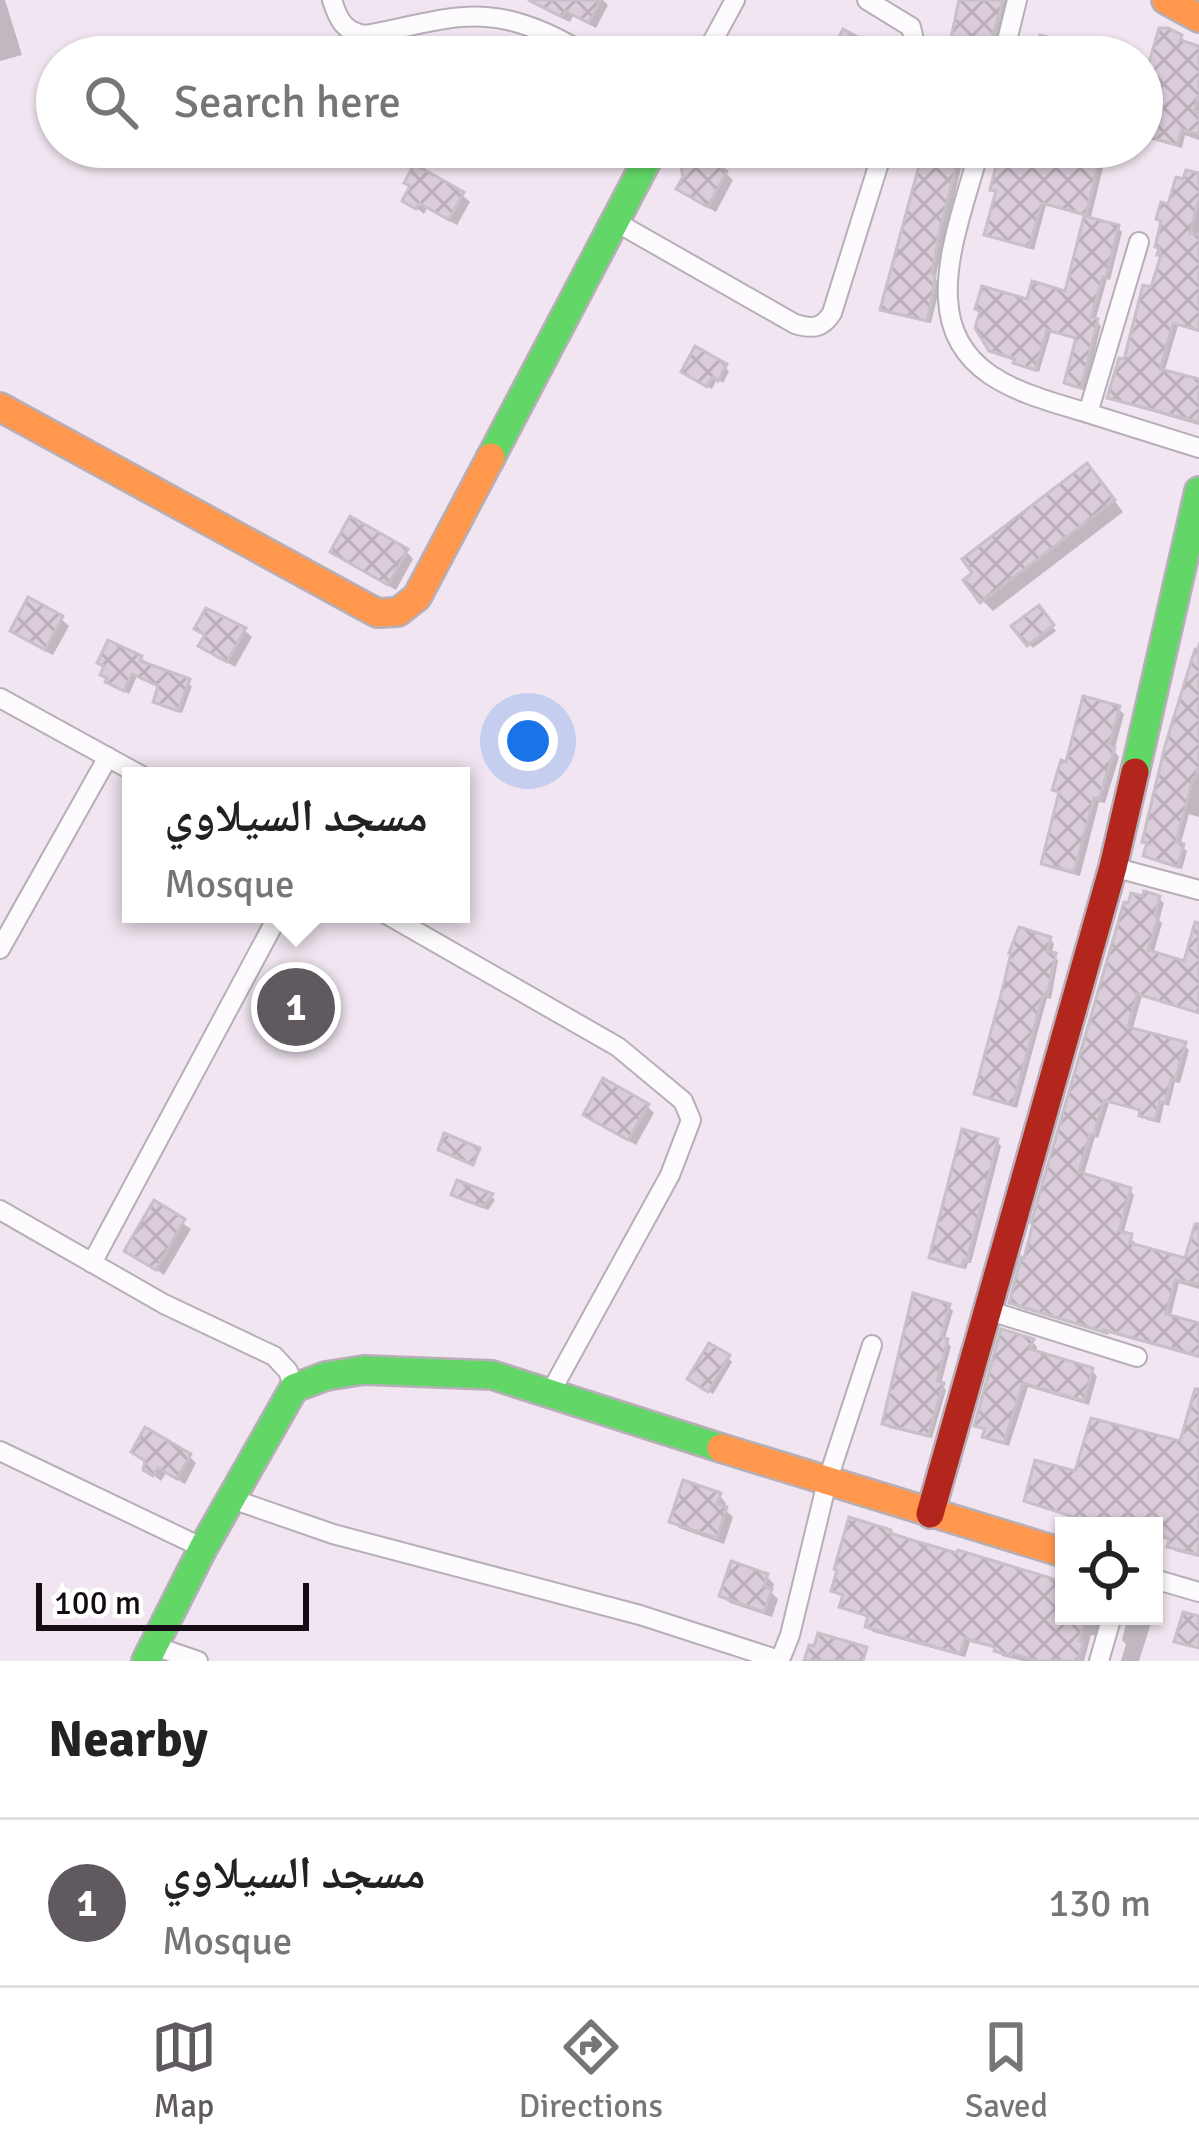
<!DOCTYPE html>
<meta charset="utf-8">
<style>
:root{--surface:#fff;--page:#f2f2f2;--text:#222;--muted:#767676;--line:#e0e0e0;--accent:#605960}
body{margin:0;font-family:Signika,"Noto Naskh Arabic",sans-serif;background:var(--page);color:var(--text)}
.controls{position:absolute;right:36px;bottom:36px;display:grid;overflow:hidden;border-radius:0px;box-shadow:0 3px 9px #0004}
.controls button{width:108px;height:108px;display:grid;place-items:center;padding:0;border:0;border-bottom:3px solid var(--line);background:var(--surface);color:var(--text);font:60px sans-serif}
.scale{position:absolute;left:36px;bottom:30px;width:273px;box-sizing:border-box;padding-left:12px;border:6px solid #130d13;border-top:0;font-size:33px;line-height:42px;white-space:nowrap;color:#130d13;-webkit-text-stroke:9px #fff;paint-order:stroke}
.you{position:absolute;left:528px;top:741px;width:42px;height:42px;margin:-30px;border:9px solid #fff;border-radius:50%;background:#1a73e8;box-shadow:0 0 0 18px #1a73e833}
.badge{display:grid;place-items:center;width:78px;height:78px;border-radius:50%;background:var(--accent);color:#fff;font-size:39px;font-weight:700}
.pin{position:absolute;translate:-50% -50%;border:6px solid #fff;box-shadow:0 3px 12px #0006}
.popup{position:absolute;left:122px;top:767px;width:348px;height:156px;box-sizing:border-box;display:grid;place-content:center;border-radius:0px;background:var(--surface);filter:drop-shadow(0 3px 9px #0005);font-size:39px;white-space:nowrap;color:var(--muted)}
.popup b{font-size:45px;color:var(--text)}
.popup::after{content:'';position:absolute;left:50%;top:100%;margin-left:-24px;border:24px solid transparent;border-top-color:var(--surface)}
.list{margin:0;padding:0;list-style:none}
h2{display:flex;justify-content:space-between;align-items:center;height:156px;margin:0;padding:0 48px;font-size:51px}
h2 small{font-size:39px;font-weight:400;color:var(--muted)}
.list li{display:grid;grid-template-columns:78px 1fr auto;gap:36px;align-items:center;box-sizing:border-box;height:168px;padding:0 48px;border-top:3px solid var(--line)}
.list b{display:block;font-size:45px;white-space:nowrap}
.list p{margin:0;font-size:39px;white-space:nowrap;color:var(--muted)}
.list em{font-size:39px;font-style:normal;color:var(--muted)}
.icon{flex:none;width:66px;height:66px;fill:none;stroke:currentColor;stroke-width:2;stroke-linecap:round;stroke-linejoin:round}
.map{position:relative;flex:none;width:1199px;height:1661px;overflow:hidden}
.search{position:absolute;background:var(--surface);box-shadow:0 3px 9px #0004;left:36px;right:36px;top:36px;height:132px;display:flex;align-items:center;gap:30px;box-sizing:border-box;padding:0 42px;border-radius:66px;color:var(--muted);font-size:45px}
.sheet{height:324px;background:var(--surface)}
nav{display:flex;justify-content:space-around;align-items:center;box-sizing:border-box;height:168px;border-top:3px solid var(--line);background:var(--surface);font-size:33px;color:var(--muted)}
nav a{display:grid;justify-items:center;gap:6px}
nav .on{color:var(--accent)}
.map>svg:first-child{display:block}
.shadow{fill:#0003}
.building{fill:url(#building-cross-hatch);stroke:#c8c0c8;stroke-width:3}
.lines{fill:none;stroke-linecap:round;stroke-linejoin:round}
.street-casing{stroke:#b7afb7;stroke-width:22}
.fast-casing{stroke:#b7afb7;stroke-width:32}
.slow-casing{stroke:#b7afb7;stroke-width:32}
.jam-casing{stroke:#b7afb7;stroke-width:32}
.street{stroke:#fdfbfd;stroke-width:18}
.fast{stroke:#63d668;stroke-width:27}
.slow{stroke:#ff974d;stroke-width:27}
.jam{stroke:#b3261e;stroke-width:27}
</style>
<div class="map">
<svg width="1199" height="1661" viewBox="0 0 1199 1661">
<defs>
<pattern id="building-cross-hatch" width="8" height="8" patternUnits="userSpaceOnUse" patternTransform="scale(3)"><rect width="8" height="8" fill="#daccd9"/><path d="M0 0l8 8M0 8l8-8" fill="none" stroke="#baaeb9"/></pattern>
</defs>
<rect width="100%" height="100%" fill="#f0e5f0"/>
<g class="shadow">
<polygon points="0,0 5,0 22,55 0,61"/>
<polygon points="552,0 603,0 608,5 596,28 573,16 570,22 555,15 548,8"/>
<polygon points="962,0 1007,0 992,57 950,57"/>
<polygon points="1180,37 1199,49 1199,140 1185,135 1182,148 1142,137 1142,67 1150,70"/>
<polygon points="924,147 966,147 935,279 938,282 938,294 931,323 887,313 883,309"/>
<polygon points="1014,147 1108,147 1090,221 1118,228 1122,232 1110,280 1107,279 1095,321 1101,326 1085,390 1071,387 1067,382 1079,340 1051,332 1039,372 1021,367 1015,361 997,355 991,350 1029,302 1067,294 1087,217 1046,205 1034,250 992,238 987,234 998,194 993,189 1008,167"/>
<polygon points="725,173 733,180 716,212 687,196 680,189"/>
<polygon points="1199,176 1199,332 1178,326 1164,373 1199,384 1199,425 1115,401 1111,397 1153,291 1164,256 1170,208"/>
<polygon points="462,195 470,202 457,225 427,208 424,214 406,200"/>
<polygon points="725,367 729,371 723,383 717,379 712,389 689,376"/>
<polygon points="1097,477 1123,512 993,611 983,601"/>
<polygon points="334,551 406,551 413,559 396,590 341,559"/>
<polygon points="1043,614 1056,631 1033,648 1029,644"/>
<polygon points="61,619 69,626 53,655 21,638 14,631"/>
<polygon points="198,628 244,630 252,637 235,667 202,646 207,637"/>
<polygon points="1199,641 1199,817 1189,814 1180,846 1187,851 1182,869 1151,860 1146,855 1151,815"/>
<polygon points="140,658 192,686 182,713 160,705 156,701 161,688 137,676 129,694 113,686"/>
<polygon points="1118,709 1124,714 1114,751 1119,757 1105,803 1099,802 1080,876 1050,868 1045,863 1061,795 1056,789 1069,765"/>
<polygon points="1159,899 1164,903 1159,920 1162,923 1153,955 1186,965 1199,925 1199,1014 1142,996 1132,1031 1184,1045 1189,1050 1180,1083 1175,1082 1169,1106 1164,1104 1160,1123 1147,1120 1143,1112 1109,1103 1098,1138 1095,1137 1083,1177 1130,1190 1134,1195 1123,1235 1135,1242 1134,1247 1187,1262 1199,1252 1199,1289 1179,1283 1170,1319 1199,1327 1199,1358 1109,1333 1108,1335 1017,1307 1012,1302"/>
<polygon points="1050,939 1054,944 1051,955 1058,960 1051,999 1047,998 1017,1108 982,1098 977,1094"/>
<polygon points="647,1106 654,1113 636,1145 594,1121 587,1114"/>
<polygon points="996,1141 1001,1146 971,1263 968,1263 966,1269 937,1262 932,1257"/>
<polygon points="459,1184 491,1196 495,1200 488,1210 459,1198 455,1194"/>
<polygon points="155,1204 191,1229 164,1275 128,1250"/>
<polygon points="948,1306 953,1311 944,1341 951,1346 941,1384 946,1390 932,1438 889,1428 885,1423"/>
<polygon points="1032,1341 1037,1347 1035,1353 1092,1371 1097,1376 1089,1405 1028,1387 1009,1446 991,1441 986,1436 987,1431 977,1425"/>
<polygon points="728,1358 732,1362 713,1394 695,1383"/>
<polygon points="1199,1409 1199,1557 1175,1551 1170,1546 1172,1541 1154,1536 1154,1526 1098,1526 1033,1505 1028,1500 1182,1445"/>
<polygon points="134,1452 189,1456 196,1463 185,1484 166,1473 161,1481 146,1469 148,1463"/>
<polygon points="719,1495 726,1503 724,1509 733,1517 724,1544 679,1528 672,1521"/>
<polygon points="928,1548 1064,1585 1064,1616 1104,1616 1098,1636 1091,1635 1084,1661 1023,1661 1002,1656 998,1649 970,1642 965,1657 873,1632 868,1626 871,1618 848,1611 843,1606 845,1597 834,1590"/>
<polygon points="767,1577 774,1584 771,1592 778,1599 772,1617 730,1603 722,1596"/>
<polygon points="1128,1616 1148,1616 1152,1620 1139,1661 1121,1661 1126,1644 1122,1640"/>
</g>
<g class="building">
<polygon points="528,0 600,0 589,23 565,11 562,17"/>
<polygon points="959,0 1003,0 987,57 947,57"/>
<polygon points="1159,28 1168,28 1182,35 1180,40 1199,46 1199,94 1194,111 1199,112 1199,134 1182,130 1177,145 1142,135 1142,87"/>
<polygon points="843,29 875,46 870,57 829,57"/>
<polygon points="1040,35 1101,53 1100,57 1049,57 1050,54 1036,50"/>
<polygon points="924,147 961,147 940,229 932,274 935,275 934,288 927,321 880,310"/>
<polygon points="1011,147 1031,147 1057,154 1059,147 1102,147 1086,215 1042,203 1029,247 984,235 996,191 990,190 997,162 1006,164"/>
<polygon points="695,153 727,171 708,207 676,189 683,177 681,167 688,166"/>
<polygon points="414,164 464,192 449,220 419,203 416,209 402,201 410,186 404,183"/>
<polygon points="1186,170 1199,173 1199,199 1190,233 1199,235 1199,330 1173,323 1160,369 1199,379 1199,422 1107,398 1119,358 1124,359 1143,285 1151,287 1161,255 1157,255 1159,248 1155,247 1161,221 1156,219 1161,202 1168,204 1176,177 1183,179"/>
<polygon points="1084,216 1119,225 1106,278 1103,277 1091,317 1098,319 1081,388 1064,383 1076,338 1047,330 1035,370 1013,363 1015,359 989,351 975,328 980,311 975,309 982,286 1027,299 1032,281 1065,291"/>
<polygon points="695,346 727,364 718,381 712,377 707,387 681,372"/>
<polygon points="1087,463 1115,500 980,603 963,580 972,573 962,559"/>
<polygon points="350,516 408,549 388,585 330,552"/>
<polygon points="28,597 63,616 45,650 10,631"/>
<polygon points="1039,605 1054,625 1027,646 1011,626"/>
<polygon points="206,608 246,628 227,662 198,646 205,635 194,629"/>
<polygon points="108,640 142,656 140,661 190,679 178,711 153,702 158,686 132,674 124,691 105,682 107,678 100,675 104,666 97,663"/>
<polygon points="1195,649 1199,650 1199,766 1195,779 1193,779 1176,842 1184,844 1178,867 1143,856 1147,843 1142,842 1165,746"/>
<polygon points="1083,696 1120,706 1109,746 1115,748 1099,800 1094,798 1074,872 1041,864 1059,792 1052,790 1061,760 1066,762"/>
<polygon points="1144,891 1160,896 1155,915 1159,916 1148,950 1184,961 1195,922 1199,923 1199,1013 1137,994 1128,1027 1186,1042 1175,1080 1171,1079 1165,1103 1160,1101 1155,1120 1139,1116 1140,1110 1104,1100 1094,1135 1090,1134 1079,1172 1131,1188 1119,1231 1132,1234 1130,1243 1185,1258 1195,1224 1199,1224 1199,1284 1175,1280 1166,1314 1199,1323 1199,1356 1104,1330 1104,1332 1009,1303 1021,1257 1024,1258 1033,1224 1031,1223 1124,902 1128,903 1131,893 1143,896"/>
<polygon points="1019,927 1051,937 1047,951 1056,953 1047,996 1043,995 1013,1105 974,1094 1003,987 1011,953 1009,953"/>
<polygon points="603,1078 649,1104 628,1140 583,1115"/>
<polygon points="962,1129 998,1139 967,1261 964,1260 962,1267 929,1258"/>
<polygon points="444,1133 480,1148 473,1165 438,1150"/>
<polygon points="457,1180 493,1194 483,1207 451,1195"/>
<polygon points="154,1200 185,1219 156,1270 124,1251"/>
<polygon points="913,1293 950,1304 941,1337 948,1339 937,1381 944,1383 928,1436 882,1424"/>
<polygon points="1001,1329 1034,1339 1030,1349 1093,1368 1084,1401 1023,1383 1004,1443 982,1437 985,1429 974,1426"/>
<polygon points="709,1343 730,1355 708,1392 687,1379"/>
<polygon points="1195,1389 1199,1389 1199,1555 1167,1547 1169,1538 1154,1534 1154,1526 1102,1526 1024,1501 1035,1460 1075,1471 1091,1418 1180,1441"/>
<polygon points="145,1427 191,1454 177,1479 158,1468 153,1476 143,1470 145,1461 131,1452"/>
<polygon points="683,1480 721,1493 717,1504 727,1507 717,1538 669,1522"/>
<polygon points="849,1517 891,1530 890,1533 915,1541 957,1553 958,1550 1064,1582 1064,1616 1086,1616 1079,1641 1083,1643 1078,1661 1037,1661 1012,1653 1011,1656 994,1651 995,1647 965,1638 960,1654 865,1627 868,1616 839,1607 843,1595 831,1591 837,1570 834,1569"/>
<polygon points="731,1561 768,1574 764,1586 772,1589 764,1612 719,1596"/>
<polygon points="1183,1612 1199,1616 1199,1648 1174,1642"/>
<polygon points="818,1633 867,1647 863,1661 804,1661 809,1645 814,1646"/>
</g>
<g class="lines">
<g class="street-casing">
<g id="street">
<path d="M332,0c6,19 12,32 33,35 39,-6 81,-21 121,-18 36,2 74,21 104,40"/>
<polyline points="867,0 911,27 914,40 910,57"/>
<polyline points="704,57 735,0"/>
<polyline points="1003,57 1017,0"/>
<path d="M980,147c-12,47 -35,105 -32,152 4,82 83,96 146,116 35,11 70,22 105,33"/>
<path d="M616,222l179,102c17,5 27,5 37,-11l52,-166"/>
<polyline points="1088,413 1139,242"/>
<polyline points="0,698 142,776"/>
<polyline points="1113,867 1199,890"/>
<polyline points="386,914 618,1047 683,1101 691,1120 670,1175 549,1395"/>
<polyline points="0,949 108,757"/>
<polyline points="0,1210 164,1304 274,1356 288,1371 294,1388"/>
<polyline points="92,1263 279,914"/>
<polyline points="987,1310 1137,1357"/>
<polyline points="0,1451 203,1548"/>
<polyline points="232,1499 333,1534 640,1615 776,1659 782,1655 790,1635 827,1482 872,1345"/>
<polyline points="1154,1579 1199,1592"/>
<polyline points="154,1646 198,1661"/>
<polyline points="1099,1661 1112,1616"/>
</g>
</g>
<g class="fast-casing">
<g id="fast">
<polyline points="491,457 654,147"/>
<polyline points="1135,772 1199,491"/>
<polyline points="146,1661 203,1548 294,1388 326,1376 364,1370 492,1375 721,1448"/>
</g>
</g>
<g class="slow-casing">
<g id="slow">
<polyline points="1166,0 1199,18"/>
<polyline points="0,407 377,613 398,612 417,597 491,457"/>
<polyline points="721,1448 1064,1553"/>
</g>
</g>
<g class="jam-casing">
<polyline id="jam" points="930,1514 1113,867 1135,772"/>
</g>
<use href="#street" class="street"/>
<use href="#fast" class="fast"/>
<use href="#slow" class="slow"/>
<use href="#jam" class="jam"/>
</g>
</svg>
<div class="controls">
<button><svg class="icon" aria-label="locate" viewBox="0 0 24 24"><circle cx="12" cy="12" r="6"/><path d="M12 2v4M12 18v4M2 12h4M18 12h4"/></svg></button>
</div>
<div class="scale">100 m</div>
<div class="you"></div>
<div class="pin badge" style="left:296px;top:1007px">1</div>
<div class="popup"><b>مسجد السيلاوي</b>Mosque</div>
<div class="search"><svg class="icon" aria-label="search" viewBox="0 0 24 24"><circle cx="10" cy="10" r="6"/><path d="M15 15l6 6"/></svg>Search here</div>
</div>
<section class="sheet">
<h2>Nearby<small></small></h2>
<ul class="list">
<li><span class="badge">1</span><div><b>مسجد السيلاوي</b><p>Mosque</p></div><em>130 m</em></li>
</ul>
</section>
<nav>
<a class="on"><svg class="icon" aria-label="map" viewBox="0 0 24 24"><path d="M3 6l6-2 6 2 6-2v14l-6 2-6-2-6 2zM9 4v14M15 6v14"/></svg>Map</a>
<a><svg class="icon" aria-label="directions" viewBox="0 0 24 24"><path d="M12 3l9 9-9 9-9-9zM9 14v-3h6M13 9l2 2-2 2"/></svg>Directions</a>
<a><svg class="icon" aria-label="saved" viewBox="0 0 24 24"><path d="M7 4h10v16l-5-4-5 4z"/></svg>Saved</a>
</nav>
